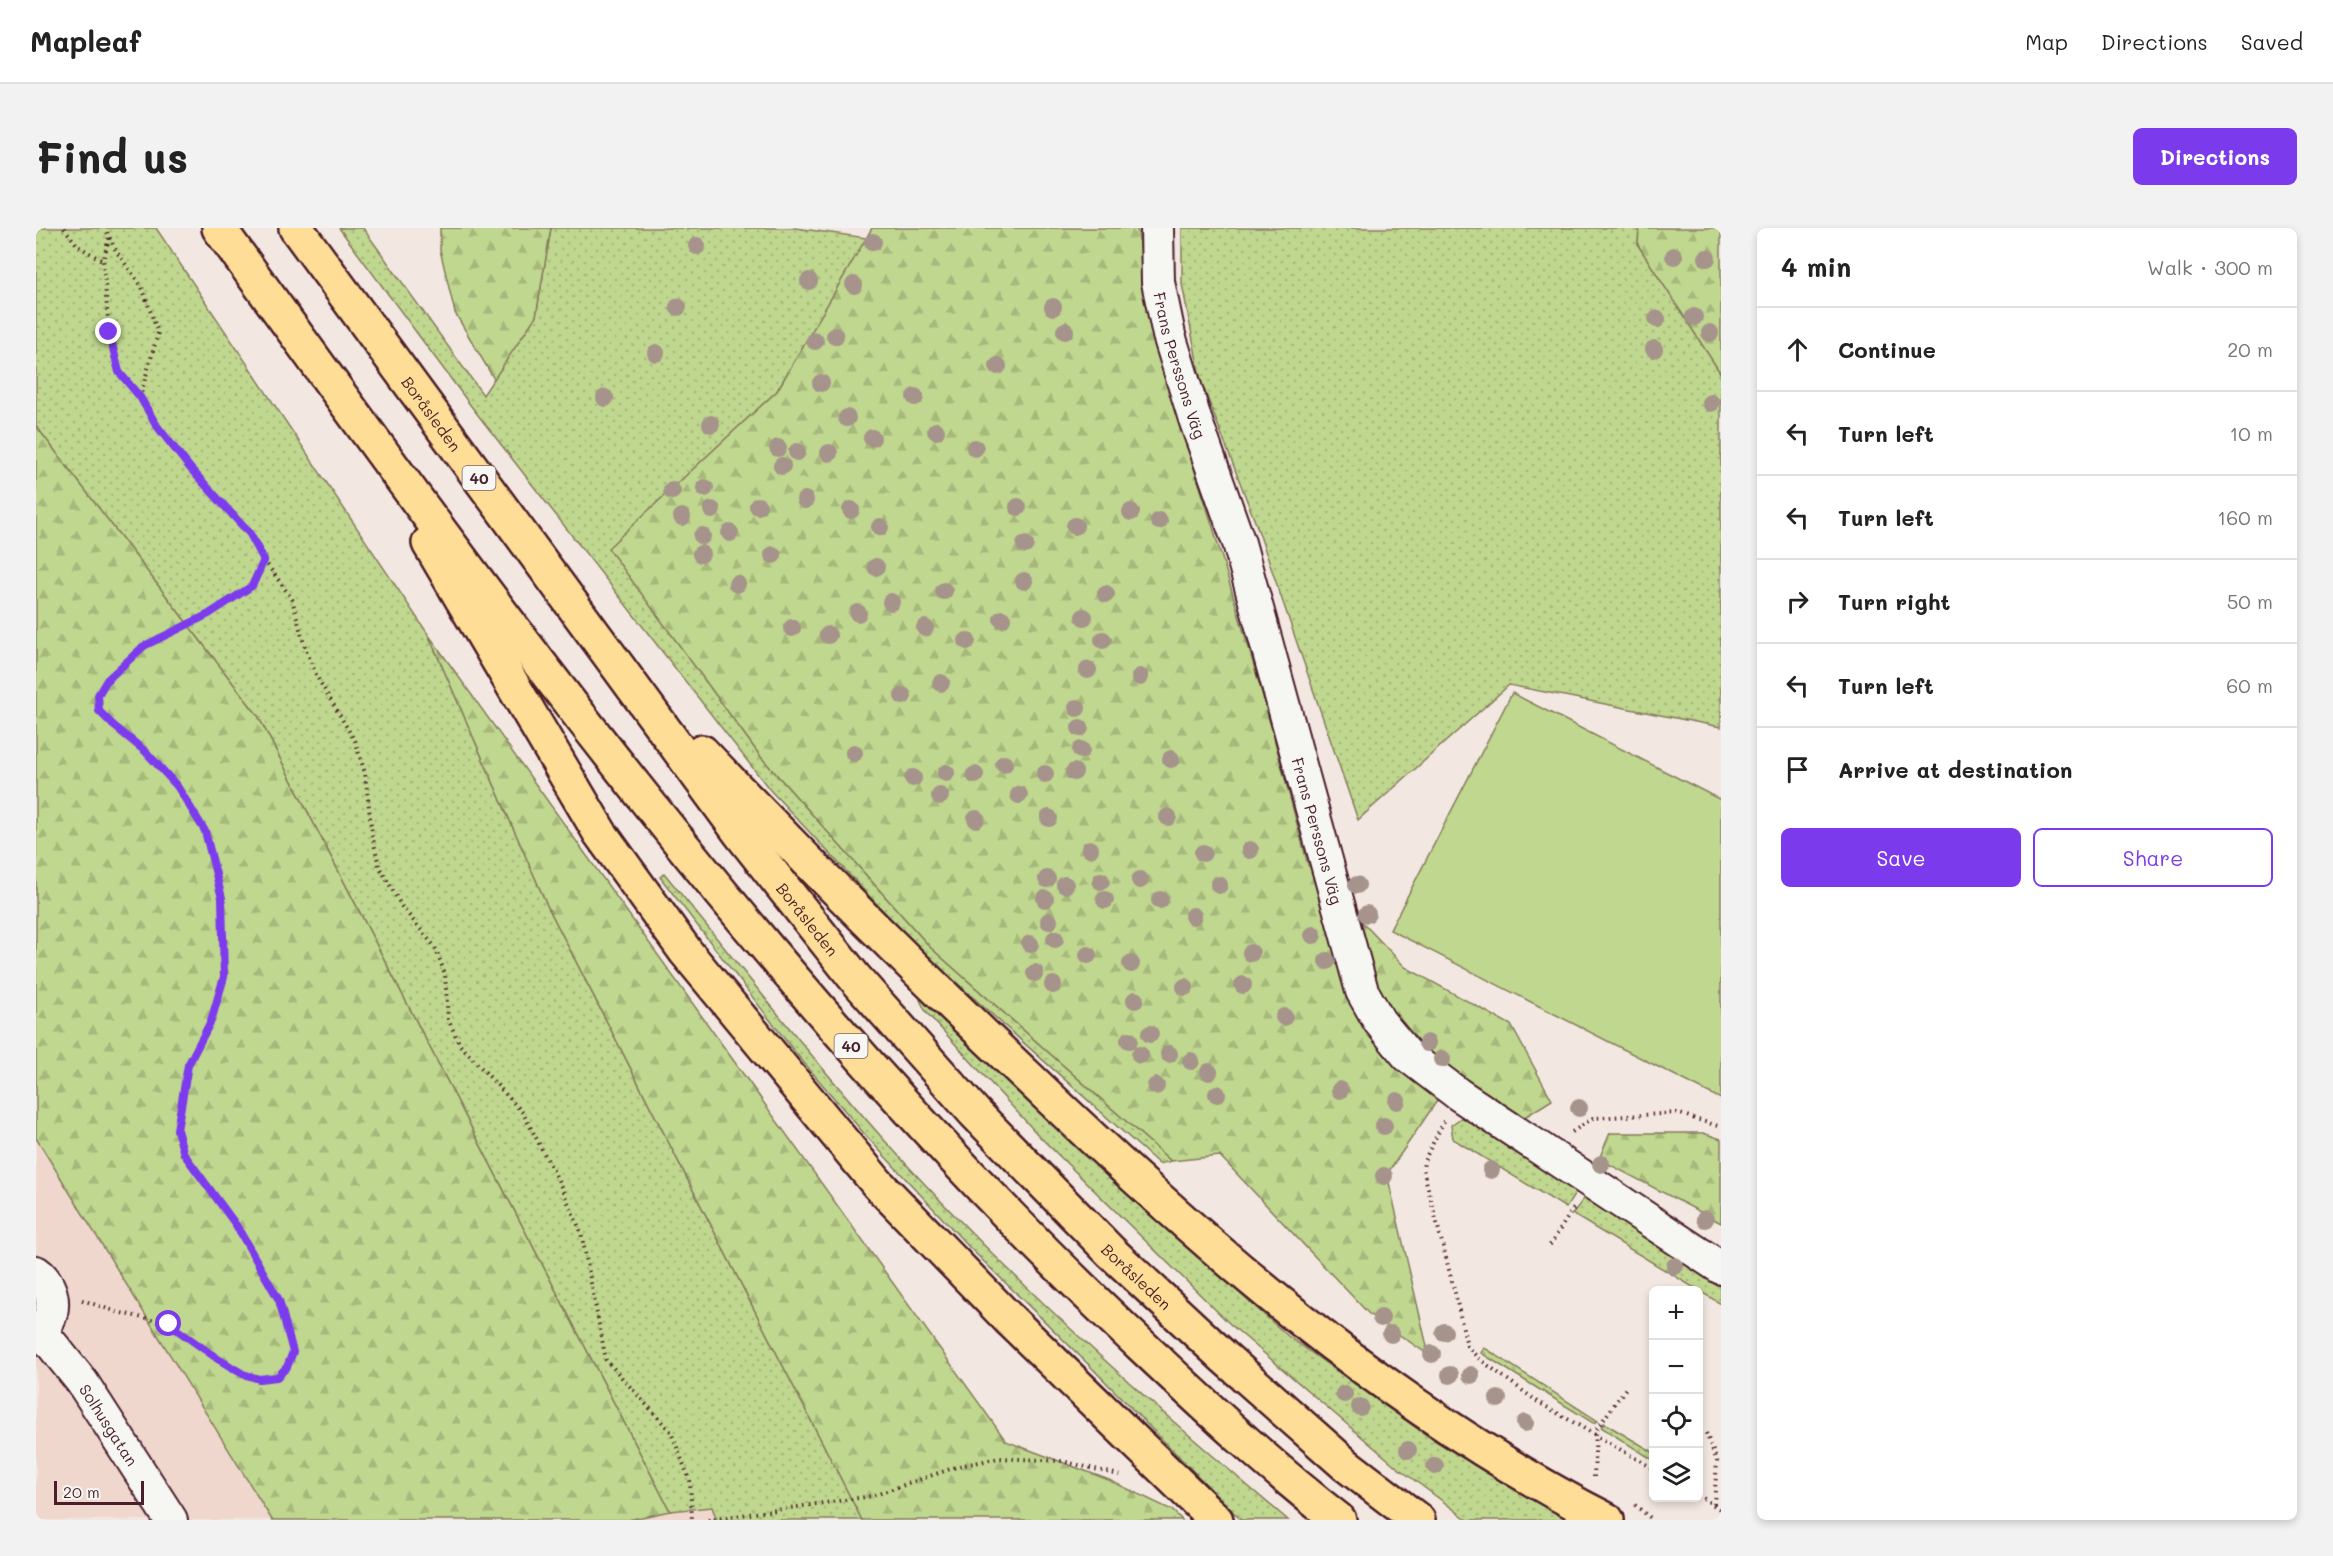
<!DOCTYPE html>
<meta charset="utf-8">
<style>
:root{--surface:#fff;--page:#f2f2f2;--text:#222;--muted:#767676;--line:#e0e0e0;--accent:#7c3aed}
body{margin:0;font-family:Mali,sans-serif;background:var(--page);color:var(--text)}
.controls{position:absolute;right:18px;bottom:18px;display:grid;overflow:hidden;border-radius:9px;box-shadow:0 3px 9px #0003}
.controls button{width:54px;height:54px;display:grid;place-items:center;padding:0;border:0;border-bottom:2px solid var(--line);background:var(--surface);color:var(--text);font:30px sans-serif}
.scale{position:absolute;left:18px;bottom:15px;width:90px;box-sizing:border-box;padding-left:6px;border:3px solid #4a1f2b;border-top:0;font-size:16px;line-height:21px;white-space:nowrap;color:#4a1f2b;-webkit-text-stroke:4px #f6f6f2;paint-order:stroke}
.stop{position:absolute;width:18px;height:18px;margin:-14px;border:4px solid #7c3aed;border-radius:50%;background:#fff}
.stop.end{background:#7c3aed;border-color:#fff;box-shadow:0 2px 6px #0008}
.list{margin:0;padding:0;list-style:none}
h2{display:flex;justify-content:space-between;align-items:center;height:78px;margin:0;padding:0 24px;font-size:26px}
h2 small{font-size:20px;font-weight:400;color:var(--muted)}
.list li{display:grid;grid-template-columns:39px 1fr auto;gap:18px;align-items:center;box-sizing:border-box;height:84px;padding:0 24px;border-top:2px solid var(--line)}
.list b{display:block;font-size:22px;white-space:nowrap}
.list em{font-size:20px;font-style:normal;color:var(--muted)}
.actions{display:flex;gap:12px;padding:18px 24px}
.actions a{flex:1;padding:14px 0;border:2px solid var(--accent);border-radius:9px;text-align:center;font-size:21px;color:var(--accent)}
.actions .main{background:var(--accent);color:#fff}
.icon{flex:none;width:33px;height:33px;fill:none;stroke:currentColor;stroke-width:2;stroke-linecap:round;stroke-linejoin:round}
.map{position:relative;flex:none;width:1685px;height:1292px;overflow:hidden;border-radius:9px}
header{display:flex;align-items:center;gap:36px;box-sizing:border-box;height:84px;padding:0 30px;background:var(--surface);border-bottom:2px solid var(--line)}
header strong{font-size:28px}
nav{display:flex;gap:33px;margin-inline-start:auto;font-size:21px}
.intro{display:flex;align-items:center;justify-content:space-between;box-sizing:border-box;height:144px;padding:0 36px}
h1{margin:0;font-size:42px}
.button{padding:15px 27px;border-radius:9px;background:var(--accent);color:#fff;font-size:21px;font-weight:700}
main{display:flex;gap:36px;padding:0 36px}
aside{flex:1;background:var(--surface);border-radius:9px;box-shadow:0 3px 9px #0003}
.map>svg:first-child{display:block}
.built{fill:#efd7cd}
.grass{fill:url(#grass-dots);stroke:#847b5c;stroke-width:1.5}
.forest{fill:url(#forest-firs);stroke:#847b5c;stroke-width:1.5}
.pitch{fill:#bfd78e;stroke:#847b5c;stroke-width:1.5}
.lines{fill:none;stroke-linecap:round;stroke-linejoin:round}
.minor-casing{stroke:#4a1f2b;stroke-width:36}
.highway-casing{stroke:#4a1f2b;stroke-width:38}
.path{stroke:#4a1f2b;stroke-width:4;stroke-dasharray:1.5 4.5;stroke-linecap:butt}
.minor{stroke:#f6f6f2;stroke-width:32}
.highway{stroke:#fedd96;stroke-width:33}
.tree{fill:#a6938b}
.route{stroke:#7c3aed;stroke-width:8}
.labels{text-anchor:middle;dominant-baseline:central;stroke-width:4.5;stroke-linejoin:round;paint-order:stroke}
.shield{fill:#f6f6f2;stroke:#7e6067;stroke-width:1.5}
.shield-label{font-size:15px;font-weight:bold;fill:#4a1f2b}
.street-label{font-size:16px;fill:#4a1f2b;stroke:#f6f6f2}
</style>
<header>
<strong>Mapleaf</strong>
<nav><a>Map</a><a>Directions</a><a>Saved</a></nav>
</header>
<div class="intro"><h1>Find us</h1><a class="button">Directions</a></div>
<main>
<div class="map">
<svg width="1685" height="1292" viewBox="0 0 1685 1292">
<defs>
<pattern id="grass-dots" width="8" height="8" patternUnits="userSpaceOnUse" patternTransform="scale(1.5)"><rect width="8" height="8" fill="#bfd78e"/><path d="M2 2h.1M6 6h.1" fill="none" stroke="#a6b87b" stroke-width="1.8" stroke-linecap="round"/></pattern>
<pattern id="forest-firs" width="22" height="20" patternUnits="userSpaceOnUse" patternTransform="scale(1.5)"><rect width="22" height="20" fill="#bfd78e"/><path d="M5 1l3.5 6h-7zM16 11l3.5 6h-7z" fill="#a6b87b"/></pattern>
</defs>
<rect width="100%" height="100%" fill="#f3e8e1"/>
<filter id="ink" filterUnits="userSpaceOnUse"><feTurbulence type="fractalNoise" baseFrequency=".0167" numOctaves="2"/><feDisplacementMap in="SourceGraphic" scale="12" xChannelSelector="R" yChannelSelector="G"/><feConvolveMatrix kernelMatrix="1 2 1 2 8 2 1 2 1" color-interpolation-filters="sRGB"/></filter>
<g filter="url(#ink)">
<g class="built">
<polygon points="0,910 236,1292 0,1292"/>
<polygon points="676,1279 681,1292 592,1292 634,1283"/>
</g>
<g class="grass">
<polygon points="0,0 120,0 392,406 511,677 826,1292 681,1292 676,1279 634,1283 222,488 0,198"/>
<polygon points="303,0 327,0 447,167 500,88 515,0 759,0 831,10 741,163 573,320 725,529 895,720 1135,933 1123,936 883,721 734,562 435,178"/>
<polygon points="1146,0 1603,0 1602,17 1685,146 1685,499 1473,457 1322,592 1220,296 1165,153 1146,56"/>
<path d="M628,645c73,90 145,182 222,269 123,137 261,259 402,378h-47l-152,-155 -120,-118 -102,-110 -73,-86 -134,-174z"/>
<polygon points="887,771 922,807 1090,964 1252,1108 1396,1211 1536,1292 1432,1292 1362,1240 1194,1096 1004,909 890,784 884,772"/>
<polygon points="1429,887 1539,960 1540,964 1530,980 1417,911 1415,897"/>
<polygon points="1551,967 1685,1053 1685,1076 1536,986"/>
<polygon points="1448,1120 1452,1122 1562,1193 1557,1195 1445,1125"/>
<polygon points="1568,1195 1617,1224 1617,1232 1565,1199"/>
</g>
<g class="forest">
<polygon points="404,0 515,0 500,88 458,151 419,85 404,22"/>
<polygon points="836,0 1101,0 1122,128 1176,296 1226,465 1272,637 1369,739 1475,797 1516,872 1487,890 1425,853 1407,864 1351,946 1393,1127 1333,1086 1184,928 1135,933 895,720 725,529 572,320 741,163"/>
<polygon points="1603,0 1685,0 1685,146 1602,17"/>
<polygon points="0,198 222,488 634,1283 592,1292 236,1292 0,910"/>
<polygon points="392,406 970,1213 1073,1252 1136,1282 1146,1292 826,1292 511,677"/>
<polygon points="1574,905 1667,905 1685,911 1685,995 1563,931"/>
</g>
<polygon class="pitch" points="1476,465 1685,572 1685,871 1354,702"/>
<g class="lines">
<g class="minor-casing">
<g id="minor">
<path id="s1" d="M1121,0l1,54 11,53 26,84 44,124 123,448 17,30 29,35 50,38 263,174"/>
<path d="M0,1044c21,15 22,48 0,62"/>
<path id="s2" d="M5,1103l41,51 89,138"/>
</g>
</g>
<g class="highway-casing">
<g id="highway">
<path d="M183,0c279,386 560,775 907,1103 68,64 139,132 213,189"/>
<path id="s3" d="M260,0l444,605 115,145 120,135 136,139 114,106 121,107 72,55"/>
<polyline points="393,315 564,605 650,724 841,955 972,1090 1180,1292"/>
<path d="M666,524c106,111 215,220 327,326 175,168 360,331 578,442"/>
</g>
</g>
<g class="path">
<polyline points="28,0 42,18 67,33"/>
<polyline points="73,10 67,33 73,104 83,144 104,169"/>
<polyline points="228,332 256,371 268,416 281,449 319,513 329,545 336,606 343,638 366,679 399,719 409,746 412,791 424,817 487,885 522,952 545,1004 570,1132 635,1204 654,1253 656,1292"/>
<polyline points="1408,893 1388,933 1387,941 1419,1065 1431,1118 1442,1130 1502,1174 1618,1241"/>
<polyline points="1536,904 1557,890 1641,885 1685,899"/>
<polyline points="1514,1017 1539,978"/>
<polyline points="46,1072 81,1084 133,1096 182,1131 207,1146 223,1151 241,1149 251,1139 257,1124 243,1072 200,997 148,926 141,902 152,837 175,793 188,749 186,671 169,603 141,558 110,524 77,497 63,483 62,467 71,452 108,418 173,386 216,358 228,332 214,306 154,240 121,198 104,169 122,105 106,59 80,23 69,0"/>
<polyline points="1670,1205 1681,1233 1678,1276"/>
<polyline points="1558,1249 1560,1202 1590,1160"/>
<polyline points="1662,1267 1685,1282"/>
<polyline points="1599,1277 1617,1292"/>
<polyline points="672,1292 836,1268 923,1238 963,1230 1026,1233 1087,1248"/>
</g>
<use href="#minor" class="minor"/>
<use href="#highway" class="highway"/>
</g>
<g class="tree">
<circle cx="837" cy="14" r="9"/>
<circle cx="661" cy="18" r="9"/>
<circle cx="1638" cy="28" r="9"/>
<circle cx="1671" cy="30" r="9"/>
<circle cx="773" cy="53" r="9"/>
<circle cx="818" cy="57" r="9"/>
<circle cx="642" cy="79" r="9"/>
<circle cx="1017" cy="79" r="9"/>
<circle cx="1658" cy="89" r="9"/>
<circle cx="1621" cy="91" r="9"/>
<circle cx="1029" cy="103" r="9"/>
<circle cx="1674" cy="105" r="9"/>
<circle cx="799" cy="108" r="9"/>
<circle cx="779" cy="113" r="9"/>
<circle cx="1618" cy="121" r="9"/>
<circle cx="620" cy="125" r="9"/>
<circle cx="962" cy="138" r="9"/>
<circle cx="785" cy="155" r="9"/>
<circle cx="879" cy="169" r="9"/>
<circle cx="569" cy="170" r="9"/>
<circle cx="1675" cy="175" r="9"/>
<circle cx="811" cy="190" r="9"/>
<circle cx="675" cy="196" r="9"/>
<circle cx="900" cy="203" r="9"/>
<circle cx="836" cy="210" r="9"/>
<circle cx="742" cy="220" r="9"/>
<circle cx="939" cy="220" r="9"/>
<circle cx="761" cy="224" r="9"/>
<circle cx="793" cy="225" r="9"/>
<circle cx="746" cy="238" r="9"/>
<circle cx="669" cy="260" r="9"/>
<circle cx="636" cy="263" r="9"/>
<circle cx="769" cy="272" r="9"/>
<circle cx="722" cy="278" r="9"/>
<circle cx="982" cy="279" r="9"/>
<circle cx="676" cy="282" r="9"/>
<circle cx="815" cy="282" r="9"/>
<circle cx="1095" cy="284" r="9"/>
<circle cx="646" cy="289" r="9"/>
<circle cx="1123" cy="293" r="9"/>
<circle cx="1039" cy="298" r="9"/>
<circle cx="844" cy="299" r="9"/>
<circle cx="694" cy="305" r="9"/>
<circle cx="666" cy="308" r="9"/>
<circle cx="989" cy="317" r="9"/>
<circle cx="665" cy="326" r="9"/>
<circle cx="737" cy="327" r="9"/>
<circle cx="840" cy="339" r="9"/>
<circle cx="988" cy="353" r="9"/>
<circle cx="701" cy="356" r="9"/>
<circle cx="908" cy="363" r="9"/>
<circle cx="1070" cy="366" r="9"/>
<circle cx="855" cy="374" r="9"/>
<circle cx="822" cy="385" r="9"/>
<circle cx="1048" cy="389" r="9"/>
<circle cx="966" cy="391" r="9"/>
<circle cx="756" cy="400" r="9"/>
<circle cx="889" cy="400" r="9"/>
<circle cx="792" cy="407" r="9"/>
<circle cx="1067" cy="412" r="9"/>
<circle cx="931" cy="413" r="9"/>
<circle cx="1052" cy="442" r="9"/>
<circle cx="1104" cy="449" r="9"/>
<circle cx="905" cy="455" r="9"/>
<circle cx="867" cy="468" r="9"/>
<circle cx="1041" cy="480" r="9"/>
<circle cx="1044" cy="500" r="9"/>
<circle cx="1045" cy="522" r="9"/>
<circle cx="818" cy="525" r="9"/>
<circle cx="1135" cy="531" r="9"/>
<circle cx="968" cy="536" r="9"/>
<circle cx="1038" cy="544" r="9"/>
<circle cx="910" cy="545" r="9"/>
<circle cx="1009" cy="546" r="9"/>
<circle cx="939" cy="547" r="9"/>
<circle cx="877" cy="550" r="9"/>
<circle cx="983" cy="567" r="9"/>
<circle cx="904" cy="568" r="9"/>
<circle cx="1132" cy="589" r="9"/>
<circle cx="1013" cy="590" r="9"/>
<circle cx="940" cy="591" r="9"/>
<circle cx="1054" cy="621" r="9"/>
<circle cx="1214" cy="622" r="9"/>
<circle cx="1167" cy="625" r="9"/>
<circle cx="1011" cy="651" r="9"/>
<circle cx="1104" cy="652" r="9"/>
<circle cx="1065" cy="653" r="9"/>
<circle cx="1029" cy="657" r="9"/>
<circle cx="1183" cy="657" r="9"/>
<circle cx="1321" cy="657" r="9"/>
<circle cx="1009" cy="671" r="9"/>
<circle cx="1069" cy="672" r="9"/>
<circle cx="1124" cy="672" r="9"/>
<circle cx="1331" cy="686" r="9"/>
<circle cx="1157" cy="688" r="9"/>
<circle cx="1013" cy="693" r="9"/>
<circle cx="1277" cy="707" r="9"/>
<circle cx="1019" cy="711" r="9"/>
<circle cx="994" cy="716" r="9"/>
<circle cx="1215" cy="725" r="9"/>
<circle cx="1052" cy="727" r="9"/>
<circle cx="1291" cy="733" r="9"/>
<circle cx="1095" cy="736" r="9"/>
<circle cx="999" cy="745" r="9"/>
<circle cx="1017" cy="757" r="9"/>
<circle cx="1207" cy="757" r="9"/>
<circle cx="1149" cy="759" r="9"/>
<circle cx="1099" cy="772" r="9"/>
<circle cx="1248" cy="789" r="9"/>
<circle cx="1114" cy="806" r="9"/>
<circle cx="1093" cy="812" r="9"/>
<circle cx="1391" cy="815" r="9"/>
<circle cx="1133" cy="826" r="9"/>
<circle cx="1104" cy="827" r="9"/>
<circle cx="1406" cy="831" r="9"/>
<circle cx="1155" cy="833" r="9"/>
<circle cx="1173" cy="844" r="9"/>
<circle cx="1120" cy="858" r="9"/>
<circle cx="1304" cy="862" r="9"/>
<circle cx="1181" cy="866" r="9"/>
<circle cx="1361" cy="873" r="9"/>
<circle cx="1543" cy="880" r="9"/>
<circle cx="1348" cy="898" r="9"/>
<circle cx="1565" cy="936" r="9"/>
<circle cx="1455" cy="942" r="9"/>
<circle cx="1348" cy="948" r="9"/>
<circle cx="1669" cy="991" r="9"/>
<circle cx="1639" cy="1038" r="9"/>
<circle cx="1345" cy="1090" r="9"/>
<circle cx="1408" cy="1104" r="9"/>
<circle cx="1355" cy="1106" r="9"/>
<circle cx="1396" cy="1126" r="9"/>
<circle cx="1414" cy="1147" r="9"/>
<circle cx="1435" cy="1147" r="9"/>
<circle cx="1308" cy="1166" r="9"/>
<circle cx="1462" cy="1171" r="9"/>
<circle cx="1324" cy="1179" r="9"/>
<circle cx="1489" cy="1195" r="9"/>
<circle cx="1372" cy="1222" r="9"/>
<circle cx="1399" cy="1238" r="9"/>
</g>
</g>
<g class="lines" filter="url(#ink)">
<polyline class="route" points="73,104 83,144 104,169 121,198 154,240 214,306 228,332 216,358 173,386 108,418 71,452 62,467 63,483 77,497 110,524 141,558 169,603 186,670 188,749 175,793 152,837 141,902 148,926 200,997 243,1072 257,1124 251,1139 241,1149 223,1151 207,1146 182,1131 133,1096"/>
</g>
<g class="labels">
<g class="shield">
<rect x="426.5" y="238" width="33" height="24" rx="4.5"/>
<rect x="798.5" y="806" width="33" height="24" rx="4.5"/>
</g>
<g class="shield-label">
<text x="443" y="250">40</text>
<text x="815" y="818">40</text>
</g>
<g class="street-label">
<text stroke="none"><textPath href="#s1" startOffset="140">Frans Perssons Väg</textPath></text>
<text stroke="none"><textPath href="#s3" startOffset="230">Boråsleden</textPath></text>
<text stroke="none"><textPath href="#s1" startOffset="626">Frans Perssons Väg</textPath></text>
<text stroke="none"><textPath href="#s3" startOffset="860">Boråsleden</textPath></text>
<text stroke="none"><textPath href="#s3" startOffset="1346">Boråsleden</textPath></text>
<text stroke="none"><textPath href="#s2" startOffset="116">Solhusgatan</textPath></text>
</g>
</g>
</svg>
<div class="controls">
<button>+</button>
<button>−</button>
<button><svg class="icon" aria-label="locate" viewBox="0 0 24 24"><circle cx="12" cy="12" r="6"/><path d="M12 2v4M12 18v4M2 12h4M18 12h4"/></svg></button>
<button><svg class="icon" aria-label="layers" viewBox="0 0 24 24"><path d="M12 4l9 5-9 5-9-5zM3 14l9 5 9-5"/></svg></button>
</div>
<div class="scale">20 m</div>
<div class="stop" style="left:133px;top:1096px"></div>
<div class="stop end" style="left:73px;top:104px"></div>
</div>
<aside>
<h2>4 min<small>Walk · 300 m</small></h2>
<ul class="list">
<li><svg class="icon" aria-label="ahead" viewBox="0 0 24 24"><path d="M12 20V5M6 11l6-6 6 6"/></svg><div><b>Continue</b></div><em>20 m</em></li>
<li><svg class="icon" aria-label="left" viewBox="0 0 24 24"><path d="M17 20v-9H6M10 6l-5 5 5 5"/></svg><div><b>Turn left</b></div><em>10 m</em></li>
<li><svg class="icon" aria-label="left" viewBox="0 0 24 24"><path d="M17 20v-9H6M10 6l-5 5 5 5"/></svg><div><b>Turn left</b></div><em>160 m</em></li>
<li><svg class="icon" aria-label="right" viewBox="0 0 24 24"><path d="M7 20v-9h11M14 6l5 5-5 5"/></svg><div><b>Turn right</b></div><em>50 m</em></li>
<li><svg class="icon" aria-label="left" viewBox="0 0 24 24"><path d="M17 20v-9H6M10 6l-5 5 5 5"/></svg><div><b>Turn left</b></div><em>60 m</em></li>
<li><svg class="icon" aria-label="arrive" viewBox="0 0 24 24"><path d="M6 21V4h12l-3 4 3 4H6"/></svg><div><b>Arrive at destination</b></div></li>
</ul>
<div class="actions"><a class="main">Save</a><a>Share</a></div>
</aside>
</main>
